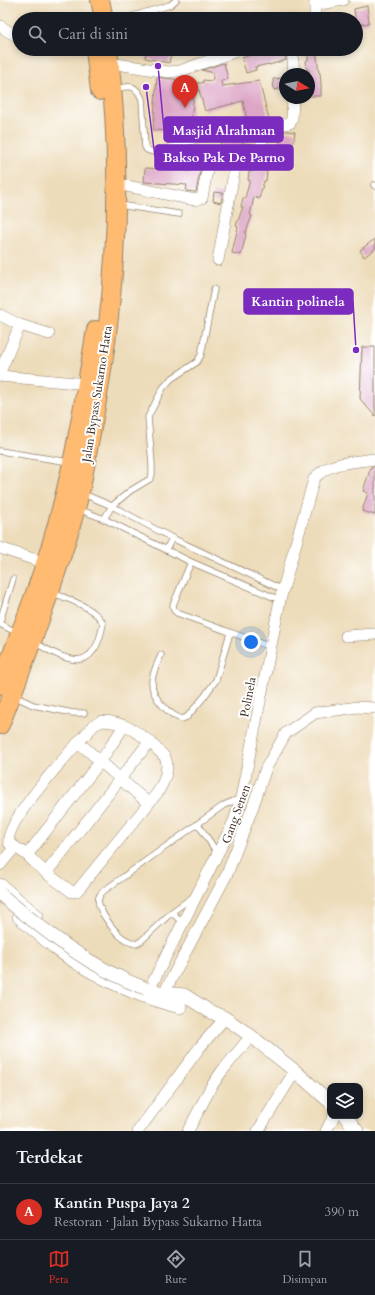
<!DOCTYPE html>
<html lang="id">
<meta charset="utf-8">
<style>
:root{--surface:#171b24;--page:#20242c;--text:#f1f3f6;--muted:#9ea1a6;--line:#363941;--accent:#d93025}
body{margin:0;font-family:Cardo,serif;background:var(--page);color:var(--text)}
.controls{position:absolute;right:12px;bottom:12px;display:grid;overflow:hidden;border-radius:8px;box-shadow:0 2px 6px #0003}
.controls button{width:36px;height:36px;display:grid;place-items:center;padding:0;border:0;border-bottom:1px solid var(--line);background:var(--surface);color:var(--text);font:20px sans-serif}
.compass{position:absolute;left:279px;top:68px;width:36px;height:36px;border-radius:50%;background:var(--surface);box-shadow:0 2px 6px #0003;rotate:100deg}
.you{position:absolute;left:251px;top:642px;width:14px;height:14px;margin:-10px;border:3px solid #fff;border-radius:50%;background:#1a73e8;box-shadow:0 0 0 6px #1a73e833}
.badge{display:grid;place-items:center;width:26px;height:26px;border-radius:50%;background:var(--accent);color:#fff;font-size:13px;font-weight:700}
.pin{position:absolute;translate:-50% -33px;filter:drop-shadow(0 1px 2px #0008)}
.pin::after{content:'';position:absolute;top:21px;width:14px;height:12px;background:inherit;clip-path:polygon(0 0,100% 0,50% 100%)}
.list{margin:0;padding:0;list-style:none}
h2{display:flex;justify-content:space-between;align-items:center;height:52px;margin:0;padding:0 16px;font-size:17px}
h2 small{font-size:13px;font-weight:400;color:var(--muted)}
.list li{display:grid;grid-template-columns:26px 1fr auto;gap:12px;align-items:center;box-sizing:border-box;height:56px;padding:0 16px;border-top:1px solid var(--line)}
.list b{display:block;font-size:15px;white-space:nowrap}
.list p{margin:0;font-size:13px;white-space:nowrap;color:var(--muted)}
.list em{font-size:13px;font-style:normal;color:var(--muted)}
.icon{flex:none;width:22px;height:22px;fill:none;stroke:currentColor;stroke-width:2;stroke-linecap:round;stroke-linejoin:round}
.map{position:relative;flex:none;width:375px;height:1131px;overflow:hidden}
.search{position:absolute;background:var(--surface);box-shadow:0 2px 6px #0003;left:12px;right:12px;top:12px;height:44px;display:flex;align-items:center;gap:10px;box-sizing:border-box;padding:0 14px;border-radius:22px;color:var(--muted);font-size:15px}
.sheet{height:108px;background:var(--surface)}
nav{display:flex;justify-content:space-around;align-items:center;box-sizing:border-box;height:56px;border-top:1px solid var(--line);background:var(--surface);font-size:11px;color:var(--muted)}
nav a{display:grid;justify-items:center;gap:2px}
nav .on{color:var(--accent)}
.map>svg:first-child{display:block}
.building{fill:#dda5c6}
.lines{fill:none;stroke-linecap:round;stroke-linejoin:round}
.service-casing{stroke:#94836c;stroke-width:7}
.minor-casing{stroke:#94836c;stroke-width:12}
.tertiary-casing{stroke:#94836c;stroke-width:14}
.trunk-casing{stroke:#94836c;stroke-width:20}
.service{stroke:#fff;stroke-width:5.5}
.minor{stroke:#fff;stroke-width:11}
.tertiary{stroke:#fff;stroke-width:13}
.trunk{stroke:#febb71;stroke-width:18}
.tertiary-bridge-casing{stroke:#94836c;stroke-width:14;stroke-linecap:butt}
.tertiary-bridge{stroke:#fff;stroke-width:13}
.labels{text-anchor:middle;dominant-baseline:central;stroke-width:4;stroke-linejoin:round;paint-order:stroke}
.street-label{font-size:12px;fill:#3b2a1e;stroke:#fff}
.leader{fill:none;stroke:#7b2cbf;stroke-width:1.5}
.callout-dot{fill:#7b2cbf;stroke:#fff;stroke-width:1.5}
.callout{fill:#7b2cbf;stroke:#7b2cbf;stroke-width:1.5}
.callout-label{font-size:13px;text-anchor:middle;font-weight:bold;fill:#fff}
</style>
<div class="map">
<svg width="375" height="1131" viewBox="0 0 375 1131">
<rect width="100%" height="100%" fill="#fff"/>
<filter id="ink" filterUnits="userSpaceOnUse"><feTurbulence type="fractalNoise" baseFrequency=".025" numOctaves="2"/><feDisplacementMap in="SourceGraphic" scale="8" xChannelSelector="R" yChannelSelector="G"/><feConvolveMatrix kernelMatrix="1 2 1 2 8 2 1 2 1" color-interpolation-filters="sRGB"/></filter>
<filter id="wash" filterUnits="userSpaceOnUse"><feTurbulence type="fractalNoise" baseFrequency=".012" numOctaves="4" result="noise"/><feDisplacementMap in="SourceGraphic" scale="16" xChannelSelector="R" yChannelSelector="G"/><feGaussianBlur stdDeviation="0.9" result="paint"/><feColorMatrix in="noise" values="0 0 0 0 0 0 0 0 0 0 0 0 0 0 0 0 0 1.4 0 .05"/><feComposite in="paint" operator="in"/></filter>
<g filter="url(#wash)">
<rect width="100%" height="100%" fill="#eddcba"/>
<g id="blocks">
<g class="building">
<polygon points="367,6 369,23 356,25 354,9"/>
<polygon points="147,49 172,49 169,63 145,58"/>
<polygon points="265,49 285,49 286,60 269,65 269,64 255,67 256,70 246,73 242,58 253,54 253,52"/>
<polygon points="308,49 316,49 319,73 320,73 321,84 321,96 309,96 309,70 307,70 306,61 308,60"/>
<polygon points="224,63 228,79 221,81 222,86 259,81 269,119 262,123 248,126 243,101 205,111 197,83 203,83 203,80 212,81 214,73 202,70"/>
<polygon points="157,77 195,82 190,133 153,130"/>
<polygon points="285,78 285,88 274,90 273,79"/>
<polygon points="281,131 287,131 295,132 293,146 286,145 283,167 273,166 275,152 278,152"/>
<polygon points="221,139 242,141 242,143 254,144 253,157 250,158 244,157 227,153 228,149 220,149"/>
<polygon points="191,156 203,157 196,192 186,191 187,185 144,182 145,168 191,171"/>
<polygon points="259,170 267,171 266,181 264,181 259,199 254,197 250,215 252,216 245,234 246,235 241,255 232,253 238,227 236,226 243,207 241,207 243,198 245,198 250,180 248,180 249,172"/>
<polygon points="214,192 223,193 221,203 213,201"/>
<polygon points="375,239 375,249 364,257 360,250"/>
<polygon points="362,347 375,347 375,416 360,399"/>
<polygon points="375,466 375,515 362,511 368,493 363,491 371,467"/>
</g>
</g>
</g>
<g filter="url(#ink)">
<use href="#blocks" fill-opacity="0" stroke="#94836c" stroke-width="1"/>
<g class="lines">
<g class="service-casing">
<g id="service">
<polyline points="123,19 170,5 176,0"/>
<path d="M115,89c14,-3 20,-6 27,10l3,48 2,3 6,2 80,-22"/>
<polyline points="374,185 375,186"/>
<polyline points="119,205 179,214"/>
<polyline points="0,451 69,462"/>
<polyline points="81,493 112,506 172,538 283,590"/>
<polyline points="78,509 104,519 191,562 280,600"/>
<polyline points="104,519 112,506 130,491 150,479 152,475 152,464 148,417 163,388 171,379 197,362 201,355 214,289"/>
<polyline points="166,550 172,538"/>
<polyline points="191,562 173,605 174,610 177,613 271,647"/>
<polyline points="0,621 13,579"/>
<polyline points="0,624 18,633"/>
<path d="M34,642c34,20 60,33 69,-18 -5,-15 -36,-26 -51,-31"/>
<path d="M161,655c-3,8 -9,18 -9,27 -1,15 17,33 30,37l5,-2 17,-20 12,-17 14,-47"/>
<polyline points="14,696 33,705 73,713 84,713"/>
<polyline points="198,824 218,854"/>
<path d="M194,896l-22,16 -31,29 -5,3c-7,-2 -12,-5 -17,-9 -7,-7 -26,-30 -19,-40 2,-4 8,-7 12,-10l112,-80 17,-7"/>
<polyline points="172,912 182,923"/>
</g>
</g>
<g class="minor-casing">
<g id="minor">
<polyline points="315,5 343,0"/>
<polyline points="315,19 315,0"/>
<polyline points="0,26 11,33 19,36"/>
<polyline points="292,49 294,74"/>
<polyline points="110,63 168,72 180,71 242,49"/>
<path d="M117,184l78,16 7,-2 7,-38c12,-9 42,15 51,0 1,-9 1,-31 10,-34 6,-2 13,-1 20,-3l2,-4 1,-21"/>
<polyline points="218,260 236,162"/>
<polyline points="0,315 20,325 49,334"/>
<polyline points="0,372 20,325"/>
<polyline points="0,376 87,384"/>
<polyline points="0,548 45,563"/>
<polyline points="346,636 375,634"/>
<path d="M102,721c21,0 42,14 56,29 3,3 7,6 8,10 3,12 -3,23 -8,32l-81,99 -5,1 -26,-19 -19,-18 -18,-12c-6,-21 69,-100 85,-118z"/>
<polyline points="77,744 85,748 148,803"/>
<polyline points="27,855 100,762 124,726"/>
<polyline points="0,865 15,847"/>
<polyline points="46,873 150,741"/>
<path d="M152,984l82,-163 7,-23 39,-198 34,-121c14,-18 41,-17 61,-20"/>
<polyline points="166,989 227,874 252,809 266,768 286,733 315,713 358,707 375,708"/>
<polyline points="138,1131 200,1047 225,1018"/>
<polyline points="188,1131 211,1087 222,1071 251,1036"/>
<polyline points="258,1131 295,1071"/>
<polyline points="326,1131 334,1116"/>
</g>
</g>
<g class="tertiary-casing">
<g id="tertiary">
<polyline points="0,885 37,916"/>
<path d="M19,917c20,17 40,36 63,49 30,18 64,33 98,41"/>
<polyline points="147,989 164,993 184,995 209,1011 225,1018 251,1036 295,1071 330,1102"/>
<polyline points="345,1116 357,1131"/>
</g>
</g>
<g class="trunk-casing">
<g id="trunk">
<polyline points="100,0 104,19"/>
<polyline points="95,49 100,91"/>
<path d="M0,685c23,-59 47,-118 62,-180 15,-57 24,-117 34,-175"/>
<path d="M0,725c28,-72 55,-142 76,-217 7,-24 10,-50 15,-75 25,-126 33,-256 17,-384"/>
</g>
</g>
<use href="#service" class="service"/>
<use href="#minor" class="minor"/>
<use href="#tertiary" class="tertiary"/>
<use href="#trunk" class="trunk"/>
<g class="tertiary-bridge-casing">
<path id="tertiary-bridge" d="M0,894c46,38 90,74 147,95"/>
</g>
<use href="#tertiary-bridge" class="tertiary-bridge"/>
</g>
</g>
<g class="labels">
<g class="street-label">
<text transform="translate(97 394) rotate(-81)">Jalan Bypass Sukarno Hatta</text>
<text transform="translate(248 697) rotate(-79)">Polinela</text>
<text transform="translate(236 814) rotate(-70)">Gang Senen</text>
</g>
</g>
<path class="leader" d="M158 66L164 130M146 87L155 157M356 350L353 301"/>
<g class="callout-dot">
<circle cx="158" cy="66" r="4"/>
<circle cx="146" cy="87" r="4"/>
<circle cx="356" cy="350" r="4"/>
</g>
<g class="callout">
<rect x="164" y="117" width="119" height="25" rx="4"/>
<rect x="155" y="145" width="138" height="25" rx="4"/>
<rect x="244" y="289" width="109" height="25" rx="4"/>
</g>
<g class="callout-label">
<text x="224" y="135">Masjid Alrahman</text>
<text x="224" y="162">Bakso Pak De Parno</text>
<text x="298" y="306">Kantin polinela</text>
</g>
</svg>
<div class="controls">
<button><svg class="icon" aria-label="layers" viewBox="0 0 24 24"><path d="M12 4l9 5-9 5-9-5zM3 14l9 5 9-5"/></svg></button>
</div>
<svg class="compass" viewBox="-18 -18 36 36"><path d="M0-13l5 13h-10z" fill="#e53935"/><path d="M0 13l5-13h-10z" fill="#9ea1a6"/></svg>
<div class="you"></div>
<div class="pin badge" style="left:185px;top:108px">A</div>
<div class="search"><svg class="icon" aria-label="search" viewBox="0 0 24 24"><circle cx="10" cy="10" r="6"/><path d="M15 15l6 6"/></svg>Cari di sini</div>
</div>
<section class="sheet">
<h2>Terdekat<small></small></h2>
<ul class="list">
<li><span class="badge">A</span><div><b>Kantin Puspa Jaya 2</b><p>Restoran · Jalan Bypass Sukarno Hatta</p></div><em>390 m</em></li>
</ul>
</section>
<nav>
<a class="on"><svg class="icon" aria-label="map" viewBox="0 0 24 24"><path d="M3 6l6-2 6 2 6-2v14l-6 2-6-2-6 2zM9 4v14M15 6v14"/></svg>Peta</a>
<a><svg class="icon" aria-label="directions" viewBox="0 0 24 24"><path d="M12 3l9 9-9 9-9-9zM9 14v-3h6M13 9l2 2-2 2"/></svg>Rute</a>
<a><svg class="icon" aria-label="saved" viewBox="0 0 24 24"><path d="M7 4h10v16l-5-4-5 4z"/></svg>Disimpan</a>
</nav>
